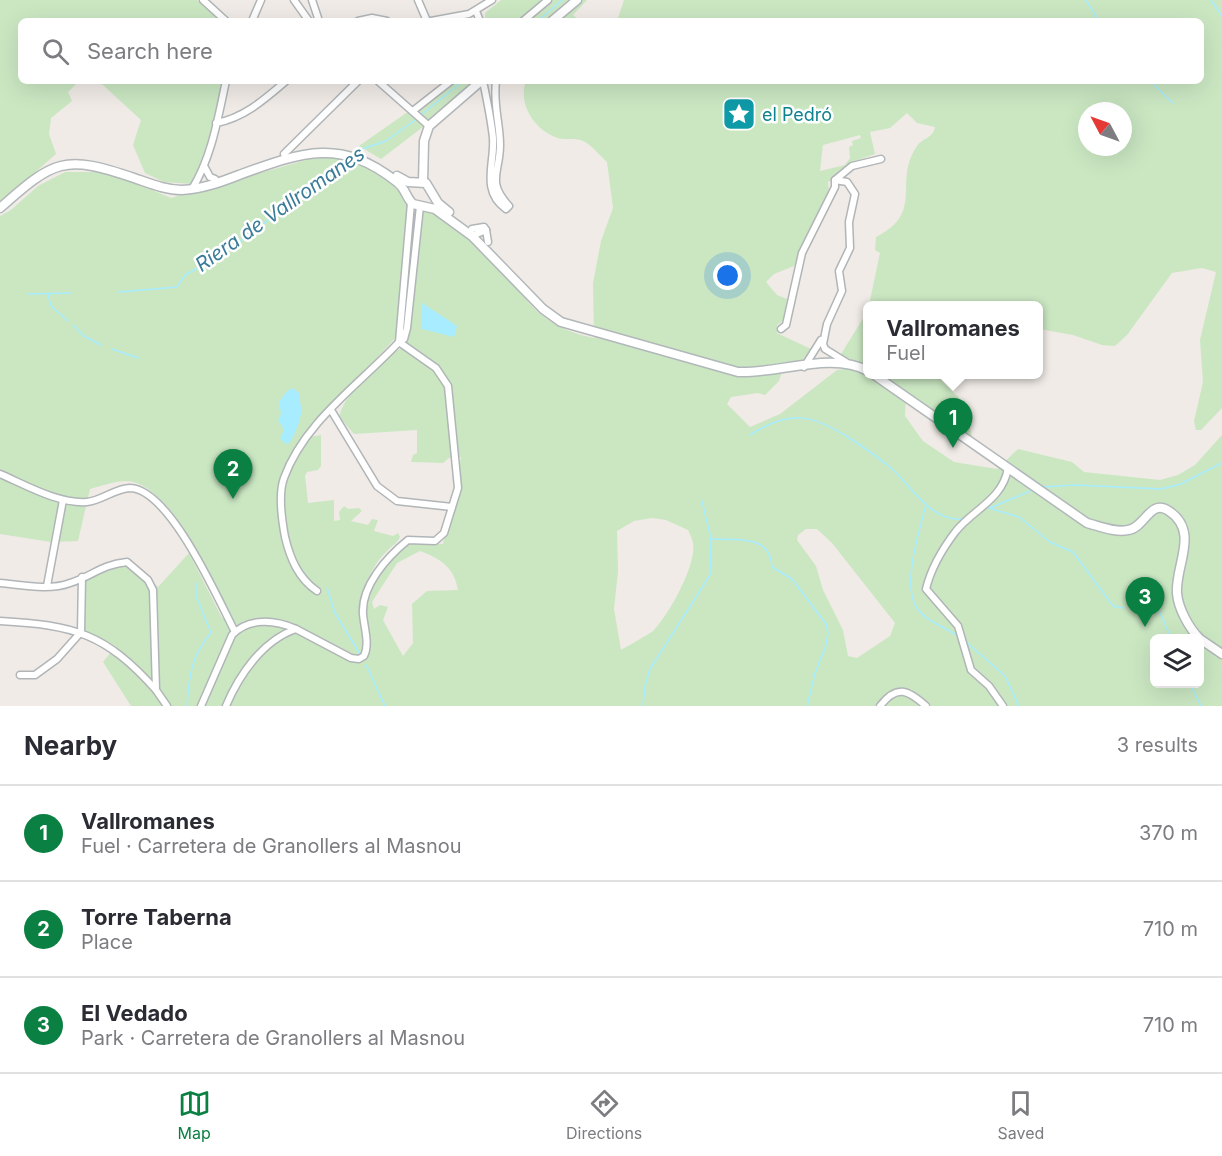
<!DOCTYPE html>
<meta charset="utf-8">
<style>
:root{--surface:#fff;--page:#f2f2f3;--text:#2b2b33;--muted:#7c7c81;--line:#e1e1e2;--accent:#0b8043}
body{margin:0;font-family:Inter,sans-serif;background:var(--page);color:var(--text)}
.controls{position:absolute;right:18px;bottom:18px;display:grid;overflow:hidden;border-radius:9px;box-shadow:0 6px 24px #0002}
.controls button{width:54px;height:54px;display:grid;place-items:center;padding:0;border:0;border-bottom:2px solid var(--line);background:var(--surface);color:var(--text);font:30px sans-serif}
.compass{position:absolute;left:1078px;top:102px;width:54px;height:54px;border-radius:50%;background:var(--surface);box-shadow:0 6px 24px #0002;rotate:311deg}
.you{position:absolute;left:728px;top:276px;width:21px;height:21px;margin:-15px;border:4px solid #fff;border-radius:50%;background:#1a73e8;box-shadow:0 0 0 9px #1a73e833}
.badge{display:grid;place-items:center;width:39px;height:39px;border-radius:50%;background:var(--accent);color:#fff;font-size:20px;font-weight:700}
.pin{position:absolute;translate:-50% -50px;filter:drop-shadow(0 2px 3px #0008)}
.pin::after{content:'';position:absolute;top:32px;width:21px;height:18px;background:inherit;clip-path:polygon(0 0,100% 0,50% 100%)}
.popup{position:absolute;left:863px;top:301px;width:180px;height:78px;box-sizing:border-box;display:grid;place-content:center;border-radius:9px;background:var(--surface);filter:drop-shadow(0 2px 4px #0005);font-size:20px;white-space:nowrap;color:var(--muted)}
.popup b{font-size:22px;color:var(--text)}
.popup::after{content:'';position:absolute;left:50%;top:100%;margin-left:-12px;border:12px solid transparent;border-top-color:var(--surface)}
.list{margin:0;padding:0;list-style:none}
h2{display:flex;justify-content:space-between;align-items:center;height:78px;margin:0;padding:0 24px;font-size:26px}
h2 small{font-size:20px;font-weight:400;color:var(--muted)}
.list li{display:grid;grid-template-columns:39px 1fr auto;gap:18px;align-items:center;box-sizing:border-box;height:96px;padding:0 24px;border-top:2px solid var(--line)}
.list b{display:block;font-size:22px;white-space:nowrap}
.list p{margin:0;font-size:20px;white-space:nowrap;color:var(--muted)}
.list em{font-size:20px;font-style:normal;color:var(--muted)}
.icon{flex:none;width:33px;height:33px;fill:none;stroke:currentColor;stroke-width:2;stroke-linecap:round;stroke-linejoin:round}
.map{position:relative;flex:none;width:1222px;height:706px;overflow:hidden}
.search{position:absolute;background:var(--surface);box-shadow:0 6px 24px #0002;left:18px;right:18px;top:18px;height:66px;display:flex;align-items:center;gap:15px;box-sizing:border-box;padding:0 21px;border-radius:9px;color:var(--muted);font-size:22px}
.sheet{height:366px;background:var(--surface)}
nav{display:flex;justify-content:space-around;align-items:center;box-sizing:border-box;height:84px;border-top:2px solid var(--line);background:var(--surface);font-size:16px;color:var(--muted)}
nav a{display:grid;justify-items:center;gap:3px}
nav .on{color:var(--accent)}
.map>svg:first-child{display:block}
.green{fill:#cae7c2;fill-rule:evenodd}
.water{fill:#a7ecff}
.lines{fill:none;stroke-linecap:round;stroke-linejoin:round}
.stream{stroke:#a7ecff;stroke-width:1.5}
.street-casing{stroke:#b1b5b8;stroke-width:9}
.secondary-casing{stroke:#b2b7ba;stroke-width:11}
.street{stroke:#fff;stroke-width:6}
.secondary{stroke:#fff;stroke-width:8}
.labels{text-anchor:middle;dominant-baseline:central;stroke-width:5;stroke-linejoin:round;paint-order:stroke}
.culture-label{font-size:18px;fill:#0d838f;stroke:#fff;text-anchor:start}
.water-label{font-size:20px;font-style:italic;fill:#3a7c98;stroke:#fff}
</style>
<div class="map">
<svg width="1222" height="706" viewBox="0 0 1222 706">
<rect width="100%" height="100%" fill="#f0ebe6"/>
<g class="green">
<polygon points="0,0 197,0 221,21 21,21 21,81 79,81 68,92 72,101 51,118 49,134 56,154 0,203"/>
<polygon points="501,0 544,0 519,21 485,21 485,13"/>
<polygon points="551,0 587,0 573,15 580,21 526,21"/>
<path d="M624,0h598v408l-21,22h-5l-2,-9 9,-39 -3,-42 16,-68 -14,-4 -30,5 -45,62 -12,11 -13,-1 -29,-10 -34,-6 -1,-23 -169,-1 11,-52 -5,-3 1,-13c50,-25 16,-55 41,-91 6,-8 16,-8 18,-19l-18,-4 -10,-10 -17,15 -20,4 5,22 -20,7 -27,21 1,10 -35,74 -20,8 -8,8 11,13 10,4 -3,21 -7,5v8l36,17 -14,13 -15,3 -5,15 -14,14 -7,-2 -27,4 -4,7 23,23 30,-13 57,-44 8,-1 1,-11 -5,-4 26,-42 1,62 68,1 25,25 13,42 -68,-48 -1,22 18,25 31,21 43,7 21,-20 54,13 12,10 76,8 18,-5 17,-10 27,-30v271h-1091l-28,-44 13,-16 -33,-16v-49l18,-11 36,-5 21,22 31,-34 33,65 9,-3c-17,-33 -62,-134 -105,-134 -11,0 -25,5 -36,8l-12,52 -27,1 -51,-8v-318l11,-6 27,-24 27,-14h43l63,26 139,-39 27,-2 37,13 26,21 10,20 -13,125 -66,72 3,4 -24,25 11,-2v31l-3,4 -11,2 -2,4 3,27 26,-3v21l6,-1 -1,-8 5,-6 4,3 11,-1 3,3 -11,10 17,4 4,-6 6,1 -4,11 19,5 5,-3 2,4c-3,7 -8,8 -13,14 -10,9 -19,26 -24,38l6,2 25,-37 14,-11 35,1 18,-87 -12,1 -6,5 -32,-1 2,-7 4,-2v-23l-63,4 -15,-17c6,-23 30,-45 48,-60 7,-6 14,-7 20,-14l12,-121 4,-10c34,-4 92,80 117,102 16,13 34,20 54,24l-1,-55 8,-42 12,-33 -6,-46c-7,-6 -16,-18 -24,-21 -9,-4 -20,0 -28,-4 -22,-9 -37,-34 -29,-56h675v-60h-584zM1087,111h36v36h-36zM860,135l1,3 -9,3 1,4 -4,2 1,11 -5,7 -25,6 3,-26zM652,518l14,2 22,10c2,4 4,9 5,13 4,22 -25,73 -40,88 -2,2 -27,16 -32,19l-7,-41 4,-38 -1,-40 17,-10zM806,529h11l15,14 63,80 -5,13 -33,22 -9,-2 -5,-26 -20,-40 -7,-24 -19,-26 1,-5zM420,551c21,8 34,16 38,39l-31,1 -15,13 1,39 -10,13 -20,-36 5,-13 -8,-2 -6,4 -2,-7 25,-39zM1154,638h46v46h-46z"/>
<polygon points="94,81 224,81 210,139 192,184 164,182 145,173 133,145 141,120 103,85"/>
<polygon points="452,81 483,81 381,159 359,146"/>
</g>
<g class="water">
<polygon points="422,303 457,326 454,337 422,329"/>
<path d="M293,388l7,6c-1,8 2,13 1,19 0,6 -9,29 -13,31l-4,-1 -4,-5 4,-8 -6,-10 3,-6 -2,-12 8,-11z"/>
</g>
<g class="lines">
<g class="stream">
<polyline points="1086,0 1099,21"/>
<polyline points="1211,0 1222,16"/>
<polyline points="538,21 562,0"/>
<polyline points="1150,81 1173,103"/>
<polyline points="421,115 463,81"/>
<polyline points="356,154 362,149 386,141 418,118"/>
<polyline points="119,292 177,287 185,275 220,256 348,161"/>
<polyline points="28,294 71,293"/>
<polyline points="48,294 51,306 68,321"/>
<polyline points="73,325 84,336 101,345"/>
<polyline points="112,349 138,358"/>
<path d="M750,435c40,-26 62,-21 101,4 14,9 28,19 41,30 21,19 39,53 71,50"/>
<polyline points="1043,487 1075,485 1161,489 1181,484 1222,463"/>
<path d="M926,504c-6,26 -25,81 -9,104 9,14 29,19 42,29"/>
<polyline points="989,508 1019,517 1050,542 1073,552 1113,606 1124,608"/>
<polyline points="990,508 1030,491"/>
<path d="M711,539c24,1 60,-5 61,28l20,12 34,45 2,9 -2,12 -11,28 -8,33"/>
<polyline points="327,588 335,613 360,654"/>
<polyline points="1158,608 1171,638"/>
<polyline points="965,641 1005,676 1019,706"/>
<polyline points="366,665 385,706"/>
<polyline points="1190,684 1201,706"/>
<path d="M187,706c2,-30 4,-50 24,-73l-15,-37v-13"/>
<polyline points="643,706 645,686 650,669 710,575 711,539 702,501"/>
</g>
<g class="street-casing">
<g id="street">
<polyline points="203,0 226,21"/>
<polyline points="294,0 309,21"/>
<polyline points="312,0 319,21"/>
<polyline points="418,0 427,21"/>
<polyline points="476,11 480,21"/>
<polyline points="252,21 261,0"/>
<polyline points="358,21 372,18 387,21"/>
<polyline points="431,21 469,14 492,0"/>
<polyline points="523,21 548,0"/>
<polyline points="378,81 429,126"/>
<path d="M483,81c4,19 8,38 10,57 2,25 -13,53 13,71l3,-3c-23,-25 -9,-33 -9,-61 0,-22 -7,-40 -4,-64"/>
<polyline points="414,110 451,81"/>
<path d="M216,123c28,-5 49,-24 70,-42"/>
<polyline points="284,154 358,81"/>
<polyline points="204,166 210,177 215,179"/>
<polyline points="835,180 847,182 855,194 849,222 850,248 839,271 842,291 827,324 823,344 825,349 846,362"/>
<path d="M192,189c20,-32 26,-72 34,-108"/>
<polyline points="411,203 399,342 404,339 407,328 420,206"/>
<polyline points="472,229 484,227 486,230"/>
<polyline points="486,230 488,242"/>
<polyline points="472,236 486,230"/>
<polyline points="781,329 786,325 802,253 835,187 835,180 852,166 881,159"/>
<polyline points="804,367 821,340"/>
<polyline points="331,410 377,486 397,501 452,507"/>
<path d="M0,474c26,11 58,30 87,28 14,-1 29,-14 43,-14 40,1 88,111 105,144"/>
<path d="M0,583c22,2 49,8 70,0 23,-7 30,-18 57,-21l21,18 5,10 3,100 11,16"/>
<polyline points="47,586 63,500"/>
<path d="M0,621c74,4 105,12 156,69"/>
<polyline points="20,675 35,675 57,659 81,632 82,577"/>
<path d="M201,706l31,-71c17,-18 43,-15 64,-6"/>
<path d="M226,706c13,-31 37,-66 70,-77l55,29 8,1 5,-3c6,-12 0,-29 -1,-42 -2,-28 24,-57 45,-74l27,1 9,-8 14,-45 -10,-102 -12,-18 -37,-26c-39,42 -95,80 -115,136 -6,16 -2,43 1,59 5,21 13,41 32,54"/>
<path d="M880,706c17,-22 28,-16 46,0"/>
<path d="M1003,706l-14,-20 -18,-16 -13,-44 -32,-37c5,-21 17,-41 30,-58 18,-22 47,-32 52,-63"/>
</g>
</g>
<g class="secondary-casing">
<g id="secondary">
<polyline points="552,21 577,0"/>
<polyline points="397,176 408,182 426,183 438,203 449,212"/>
<polyline points="423,182 424,141 429,126 481,81"/>
<path d="M0,208c54,-48 64,-54 134,-30 15,5 31,12 48,12 20,-1 39,-8 57,-15 63,-23 101,-38 158,7 9,7 9,16 16,22l22,5 37,27 71,73 18,13 177,50c40,2 94,-21 130,-1"/>
<path d="M873,374l214,149c12,3 28,10 41,7 17,-2 22,-32 41,-19 31,21 6,54 8,82 1,15 12,35 22,45"/>
<polyline points="1200,639 1222,654"/>
</g>
</g>
<use href="#street" class="street"/>
<use href="#secondary" class="secondary"/>
</g>
<defs>
<g id="sight-square" transform="scale(1.725)"><rect x="-9" y="-9" width="18" height="18" rx="4" fill="#0f9aa8" stroke="#fff"/><path d="M0-6L1.8-2.2L6-1.7L2.9 1.2L3.7 5.4L0 3.3L-3.7 5.4L-2.9 1.2L-6-1.7L-1.8-2.2Z" fill="#fff"/></g>
</defs>
<g fill-rule="evenodd">
<use href="#sight-square" x="739" y="114"/>
</g>
<g class="labels">
<g class="culture-label">
<text x="762" y="114">el Pedró</text>
</g>
<g class="water-label">
<text transform="translate(280 209) rotate(-35)">Riera de Vallromanes</text>
</g>
</g>
</svg>
<div class="controls">
<button><svg class="icon" aria-label="layers" viewBox="0 0 24 24"><path d="M12 4l9 5-9 5-9-5zM3 14l9 5 9-5"/></svg></button>
</div>
<svg class="compass" viewBox="-18 -18 36 36"><path d="M0-13l5 13h-10z" fill="#e53935"/><path d="M0 13l5-13h-10z" fill="#7c7c81"/></svg>
<div class="you"></div>
<div class="pin badge" style="left:953px;top:448px">1</div>
<div class="popup"><b>Vallromanes</b>Fuel</div>
<div class="pin badge" style="left:233px;top:499px">2</div>
<div class="pin badge" style="left:1145px;top:627px">3</div>
<div class="search"><svg class="icon" aria-label="search" viewBox="0 0 24 24"><circle cx="10" cy="10" r="6"/><path d="M15 15l6 6"/></svg>Search here</div>
</div>
<section class="sheet">
<h2>Nearby<small>3 results</small></h2>
<ul class="list">
<li><span class="badge">1</span><div><b>Vallromanes</b><p>Fuel · Carretera de Granollers al Masnou</p></div><em>370 m</em></li>
<li><span class="badge">2</span><div><b>Torre Taberna</b><p>Place</p></div><em>710 m</em></li>
<li><span class="badge">3</span><div><b>El Vedado</b><p>Park · Carretera de Granollers al Masnou</p></div><em>710 m</em></li>
</ul>
</section>
<nav>
<a class="on"><svg class="icon" aria-label="map" viewBox="0 0 24 24"><path d="M3 6l6-2 6 2 6-2v14l-6 2-6-2-6 2zM9 4v14M15 6v14"/></svg>Map</a>
<a><svg class="icon" aria-label="directions" viewBox="0 0 24 24"><path d="M12 3l9 9-9 9-9-9zM9 14v-3h6M13 9l2 2-2 2"/></svg>Directions</a>
<a><svg class="icon" aria-label="saved" viewBox="0 0 24 24"><path d="M7 4h10v16l-5-4-5 4z"/></svg>Saved</a>
</nav>
